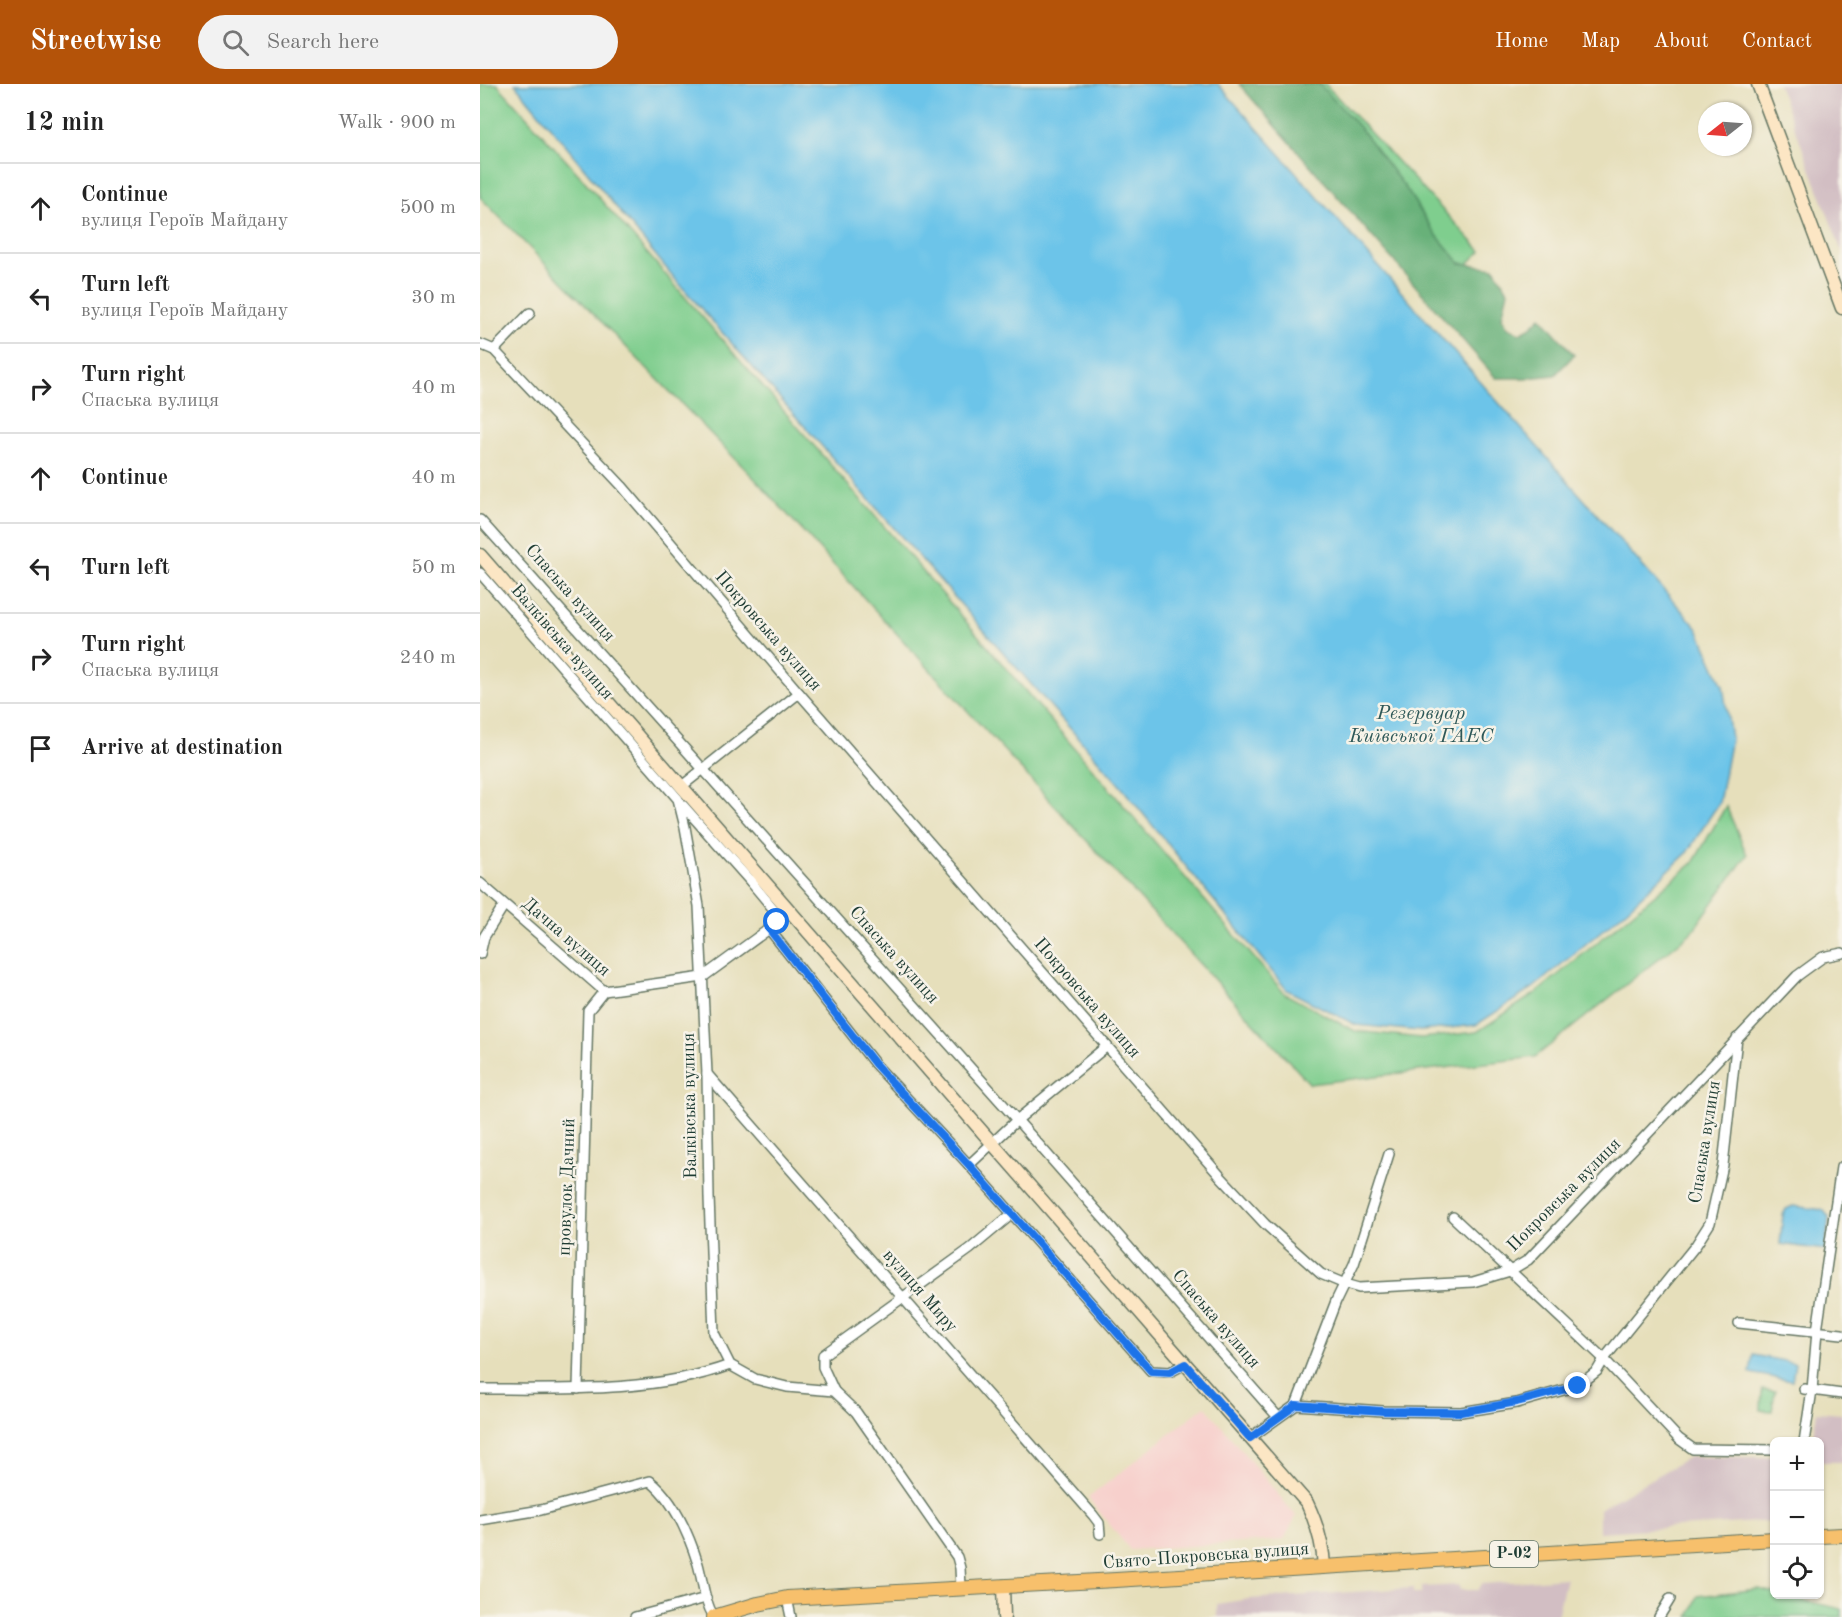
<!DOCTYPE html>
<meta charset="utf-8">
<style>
:root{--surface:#fff;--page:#f2f2f2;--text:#222;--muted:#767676;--line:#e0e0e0;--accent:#b45309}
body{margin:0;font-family:"Old Standard TT",serif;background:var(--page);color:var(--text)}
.controls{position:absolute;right:18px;bottom:18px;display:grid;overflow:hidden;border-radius:9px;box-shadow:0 2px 4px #0004}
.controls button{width:54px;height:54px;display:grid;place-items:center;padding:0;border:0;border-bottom:2px solid var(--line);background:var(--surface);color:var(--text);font:30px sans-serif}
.compass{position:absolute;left:1218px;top:18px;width:54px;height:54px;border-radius:50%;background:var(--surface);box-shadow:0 2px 4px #0004;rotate:253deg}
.stop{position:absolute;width:18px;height:18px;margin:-14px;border:4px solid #1a73e8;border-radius:50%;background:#fff}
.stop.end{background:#1a73e8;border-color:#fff;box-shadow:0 2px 6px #0008}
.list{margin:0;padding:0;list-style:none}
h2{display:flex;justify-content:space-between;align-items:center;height:78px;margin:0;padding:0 24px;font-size:26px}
h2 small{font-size:20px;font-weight:400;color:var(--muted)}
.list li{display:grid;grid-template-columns:39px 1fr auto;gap:18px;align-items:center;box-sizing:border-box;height:90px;padding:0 24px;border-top:2px solid var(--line)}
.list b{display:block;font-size:22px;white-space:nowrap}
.list p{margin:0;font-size:20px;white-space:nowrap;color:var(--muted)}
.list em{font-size:20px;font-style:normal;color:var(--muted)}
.icon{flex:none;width:33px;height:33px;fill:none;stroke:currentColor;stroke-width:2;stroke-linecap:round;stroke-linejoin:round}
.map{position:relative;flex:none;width:1362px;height:1533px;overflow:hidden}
header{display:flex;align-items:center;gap:36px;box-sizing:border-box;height:84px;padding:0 30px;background:var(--accent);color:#fff}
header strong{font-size:28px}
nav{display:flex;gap:33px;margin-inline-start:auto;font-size:21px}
.search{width:420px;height:54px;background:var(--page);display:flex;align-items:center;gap:15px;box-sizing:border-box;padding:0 21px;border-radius:33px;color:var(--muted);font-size:22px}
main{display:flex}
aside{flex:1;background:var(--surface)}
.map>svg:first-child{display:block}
.built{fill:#f7d0cc}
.industrial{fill:#d2bec3}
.green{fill:#7fce8e;stroke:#4f8661;stroke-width:1.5}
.forest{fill:#67b179;stroke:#437756;stroke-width:1.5}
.water{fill:#6cc4e9;stroke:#46808e;stroke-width:1.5}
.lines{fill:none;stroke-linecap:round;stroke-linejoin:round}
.street-casing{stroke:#657663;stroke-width:12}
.secondary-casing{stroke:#657663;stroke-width:15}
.primary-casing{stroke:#657663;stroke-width:16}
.street{stroke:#fff;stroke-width:9}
.secondary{stroke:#fce6c4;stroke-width:12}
.primary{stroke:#f7c06c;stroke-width:14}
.route{stroke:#1a73e8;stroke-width:8}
.labels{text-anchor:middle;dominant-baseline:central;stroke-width:5;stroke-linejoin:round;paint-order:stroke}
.shield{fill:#f7f3e8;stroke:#60746a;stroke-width:1.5}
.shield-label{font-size:16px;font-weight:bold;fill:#1f3d34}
.street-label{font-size:18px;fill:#1f3d34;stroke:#f7f3e8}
.water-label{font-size:20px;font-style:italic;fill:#2e5858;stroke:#f7f3e8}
</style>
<header>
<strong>Streetwise</strong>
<div class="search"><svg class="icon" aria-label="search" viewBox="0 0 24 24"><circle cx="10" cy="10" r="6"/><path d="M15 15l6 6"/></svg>Search here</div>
<nav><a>Home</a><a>Map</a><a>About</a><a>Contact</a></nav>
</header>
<main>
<aside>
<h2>12 min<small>Walk · 900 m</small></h2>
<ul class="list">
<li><svg class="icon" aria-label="ahead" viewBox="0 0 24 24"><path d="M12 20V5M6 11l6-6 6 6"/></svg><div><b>Continue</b><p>вулиця Героїв Майдану</p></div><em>500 m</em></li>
<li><svg class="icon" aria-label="left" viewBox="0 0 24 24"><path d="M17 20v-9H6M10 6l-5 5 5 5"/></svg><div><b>Turn left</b><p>вулиця Героїв Майдану</p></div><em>30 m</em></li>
<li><svg class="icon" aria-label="right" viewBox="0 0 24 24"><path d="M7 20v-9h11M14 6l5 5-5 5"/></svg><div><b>Turn right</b><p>Спаська вулиця</p></div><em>40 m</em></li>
<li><svg class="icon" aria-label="ahead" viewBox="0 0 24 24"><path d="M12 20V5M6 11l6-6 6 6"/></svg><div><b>Continue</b></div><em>40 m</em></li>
<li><svg class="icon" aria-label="left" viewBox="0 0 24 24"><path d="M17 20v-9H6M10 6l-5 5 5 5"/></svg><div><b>Turn left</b></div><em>50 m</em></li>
<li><svg class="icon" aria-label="right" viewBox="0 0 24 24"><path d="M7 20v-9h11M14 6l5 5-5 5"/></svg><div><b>Turn right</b><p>Спаська вулиця</p></div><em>240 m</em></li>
<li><svg class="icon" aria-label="arrive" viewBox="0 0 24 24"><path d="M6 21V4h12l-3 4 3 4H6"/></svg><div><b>Arrive at destination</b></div></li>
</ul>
</aside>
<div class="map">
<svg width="1362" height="1533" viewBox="0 0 1362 1533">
<rect width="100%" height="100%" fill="#f7f3e8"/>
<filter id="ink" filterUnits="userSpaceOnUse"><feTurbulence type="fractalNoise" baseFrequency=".0167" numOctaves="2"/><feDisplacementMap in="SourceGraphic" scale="12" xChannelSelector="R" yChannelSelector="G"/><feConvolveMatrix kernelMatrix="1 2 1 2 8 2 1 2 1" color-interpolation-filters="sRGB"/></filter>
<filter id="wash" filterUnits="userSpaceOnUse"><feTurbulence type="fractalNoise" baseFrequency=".008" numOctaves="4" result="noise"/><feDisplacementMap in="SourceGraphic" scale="24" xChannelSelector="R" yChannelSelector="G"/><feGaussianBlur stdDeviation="1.35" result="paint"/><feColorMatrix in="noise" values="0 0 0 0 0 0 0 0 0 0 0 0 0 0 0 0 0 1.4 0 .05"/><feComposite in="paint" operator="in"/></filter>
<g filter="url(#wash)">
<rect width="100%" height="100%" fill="#e6dfbb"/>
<polygon class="built" points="725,1322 816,1432 804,1456 650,1466 608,1414"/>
<g class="industrial">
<polygon points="1298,0 1362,0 1362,168"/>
<polygon points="1337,1328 1362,1330 1362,1378 1340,1378 1340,1358 1332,1357"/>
<polygon points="1209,1373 1294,1373 1294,1437 1119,1448 1119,1425"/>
<polygon points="1086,1494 1077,1533 737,1533 737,1520 769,1515 933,1504 933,1509 941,1509 942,1503 979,1501 980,1506 998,1506 1002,1500"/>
</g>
<g class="green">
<polygon points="0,0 17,0 101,93 453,499 805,910 875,947 941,954 997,948 1056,909 1213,779 1246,722 1267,771 1212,848 1055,973 830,1000 274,394 0,113"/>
<polygon points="814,0 845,0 1001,167 979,188"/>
<polygon points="1282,1306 1295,1307 1292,1327 1281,1326"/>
<polygon points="1279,1505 1294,1509 1294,1510 1362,1525 1362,1533 1209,1533 1218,1512"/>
</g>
<polygon class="forest" points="759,0 839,0 880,44 927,106 954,148 980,179 1014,184 1028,207 1022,233 1028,244 1040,249 1051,243 1061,233 1094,271 1075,291 1046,294 1016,294"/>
<g class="water">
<polygon points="35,0 738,0 1218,545 1243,602 1251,654 1239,719 1206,770 1144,828 1053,904 996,941 941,947 876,941 807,906 638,699 196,196"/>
<polygon points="1313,1122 1343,1126 1349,1133 1345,1166 1300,1160 1303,1131 1306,1125"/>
<polygon points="1273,1271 1315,1279 1312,1297 1270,1289"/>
</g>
</g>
<g filter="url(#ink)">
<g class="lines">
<g class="street-casing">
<g id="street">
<polyline points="0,260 14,266 142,402 319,609 741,1093 785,1140 841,1190 865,1200 879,1204 993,1198 1030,1187 1048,1176 1317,892 1343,873 1362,869"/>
<polyline points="14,266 50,229"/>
<polyline points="0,436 537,1036 798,1333"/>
<polyline points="0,489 198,715 205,743 219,822 227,990 229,1113 234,1249 250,1281 275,1295 307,1303 354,1307 376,1328 477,1473 480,1484 481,1503"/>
<polyline points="202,702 319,609"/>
<polyline points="199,717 271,798"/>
<polyline points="0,799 124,907 223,893 289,845 297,838 296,828 271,798 280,791"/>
<polyline points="289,845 395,980 489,1081 671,1287 690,1288 705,1280"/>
<polyline points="0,870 4,853 24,821"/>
<polyline points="227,990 613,1431 619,1439 620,1450"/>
<polyline points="489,1081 537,1036 627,962"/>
<polyline points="973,1133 1124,1275 1199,1355 1213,1365 1294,1366"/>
<polyline points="1259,1239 1362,1250"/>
<path d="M0,1305c82,0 173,4 250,-24"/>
<polyline points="98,1305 108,927 124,907"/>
<polyline points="1324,1305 1362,1310"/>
<polyline points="354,1307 343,1283 343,1271 490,1165 532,1130"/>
<polyline points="816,1321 903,1327 981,1328 1037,1319 1098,1302 1117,1287 1124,1275 1216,1161 1230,1139 1243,1081 1257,954"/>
<polyline points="770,1354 816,1321 856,1217 874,1180 909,1070"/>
<polyline points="1324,1358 1332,1306 1337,1247 1361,1083"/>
<path d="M0,1436l61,-10 109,-29c24,19 39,54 48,83 5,18 6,37 16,53"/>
<polyline points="307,1514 311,1533"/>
<polyline points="155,1533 226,1514"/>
<polyline points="1179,1533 1190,1515"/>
</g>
</g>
<g class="secondary-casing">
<g id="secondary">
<polyline points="1278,0 1362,224"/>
<path d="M0,471l512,588 315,360c9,19 16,42 17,63"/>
<polyline points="523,1502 524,1533"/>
</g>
</g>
<g class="primary-casing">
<g id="primary">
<polyline points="1340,1452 1362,1451"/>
<polyline points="234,1533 278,1520 307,1514 636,1496 1294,1455"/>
</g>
</g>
<use href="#street" class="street"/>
<use href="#secondary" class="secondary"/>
<use href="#primary" class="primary"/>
</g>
</g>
<g class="lines" filter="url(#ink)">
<polyline class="route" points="297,838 289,845 395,980 489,1081 671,1287 690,1288 705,1280 770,1354 816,1321 903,1327 981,1328 1037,1318 1098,1302"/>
</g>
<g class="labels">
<rect class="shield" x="1010" y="1457" width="48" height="26" rx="4.5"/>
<g class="shield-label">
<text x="1034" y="1470">Р-02</text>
</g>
<g class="street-label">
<text transform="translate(90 509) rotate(48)">Спаська вулиця</text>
<text transform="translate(288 547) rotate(49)">Покровська вулиця</text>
<text transform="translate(82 558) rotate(49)">Валківська вулиця</text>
<text transform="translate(86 853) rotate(41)">Дачна вулиця</text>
<text transform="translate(414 871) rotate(48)">Спаська вулиця</text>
<text transform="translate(607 914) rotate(49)">Покровська вулиця</text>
<text transform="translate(210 1022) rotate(-91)">Валківська вулиця</text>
<text transform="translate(1225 1058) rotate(-81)">Спаська вулиця</text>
<text transform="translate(87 1103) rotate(-88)">провулок Дачний</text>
<text transform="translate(1084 1111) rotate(-45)">Покровська вулиця</text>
<text transform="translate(440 1207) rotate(49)">вулиця Миру</text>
<text transform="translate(736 1235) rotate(49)">Спаська вулиця</text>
<text transform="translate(726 1472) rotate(-4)">Свято-Покровська вулиця</text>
</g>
<g class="water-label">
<text x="941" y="630">Резервуар<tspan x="941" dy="23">Київської ГАЕС</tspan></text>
</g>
</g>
</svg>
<div class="controls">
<button>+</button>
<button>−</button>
<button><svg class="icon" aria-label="locate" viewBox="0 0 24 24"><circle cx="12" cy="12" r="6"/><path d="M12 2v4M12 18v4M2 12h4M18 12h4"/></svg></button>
</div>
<svg class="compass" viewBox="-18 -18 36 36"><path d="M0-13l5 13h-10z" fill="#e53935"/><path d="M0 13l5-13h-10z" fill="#767676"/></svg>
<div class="stop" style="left:297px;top:838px"></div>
<div class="stop end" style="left:1098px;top:1302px"></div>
</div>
</main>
